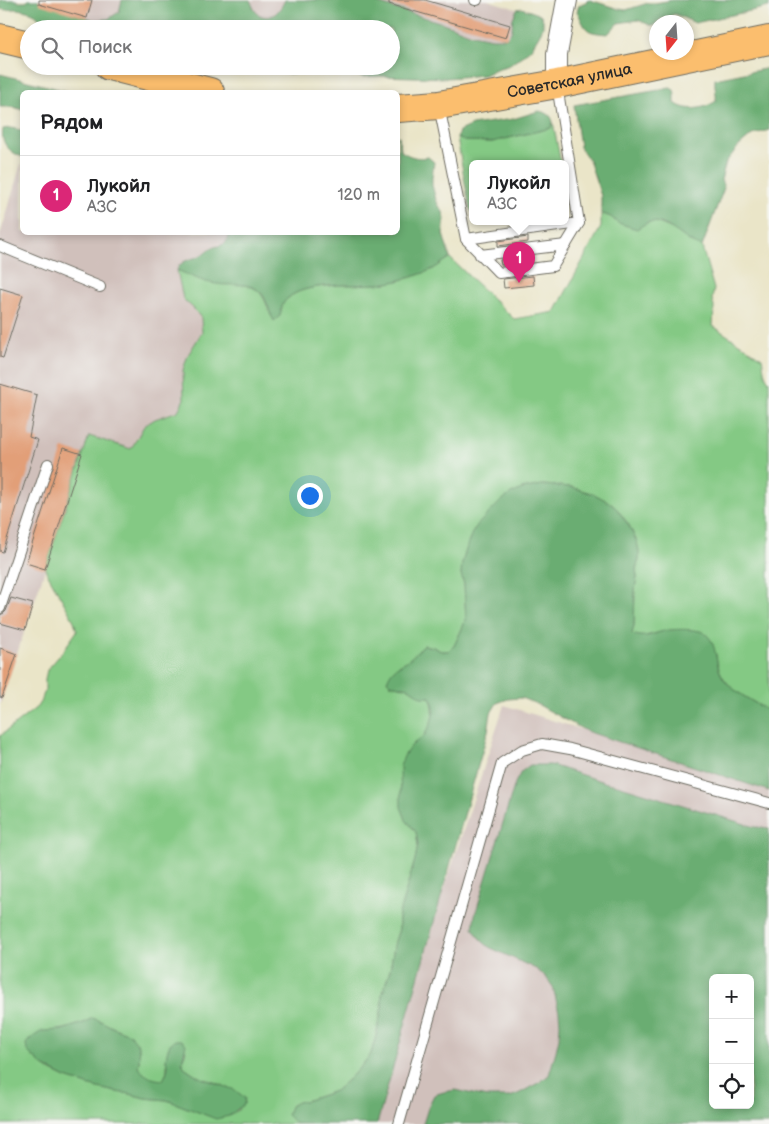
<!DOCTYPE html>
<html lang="ru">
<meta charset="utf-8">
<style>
:root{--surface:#fff;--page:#f6f6f6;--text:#202124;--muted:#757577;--line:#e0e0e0;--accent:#db2777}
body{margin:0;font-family:"Balsamiq Sans",sans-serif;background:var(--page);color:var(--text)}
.controls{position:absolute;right:15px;bottom:15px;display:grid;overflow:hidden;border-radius:8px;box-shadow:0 2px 8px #0003}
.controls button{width:45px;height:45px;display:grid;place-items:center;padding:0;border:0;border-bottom:1px solid var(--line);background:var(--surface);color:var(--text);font:25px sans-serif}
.compass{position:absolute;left:649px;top:15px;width:45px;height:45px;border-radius:50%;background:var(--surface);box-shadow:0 2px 8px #0003;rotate:197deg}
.you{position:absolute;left:309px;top:495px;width:18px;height:18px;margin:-12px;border:4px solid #fff;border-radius:50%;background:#1a73e8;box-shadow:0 0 0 8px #1a73e833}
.badge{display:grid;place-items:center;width:32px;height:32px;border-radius:50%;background:var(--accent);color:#fff;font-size:16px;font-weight:700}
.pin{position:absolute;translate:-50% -41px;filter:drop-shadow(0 1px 2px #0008)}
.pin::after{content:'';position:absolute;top:26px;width:18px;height:15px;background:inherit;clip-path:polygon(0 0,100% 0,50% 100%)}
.popup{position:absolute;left:469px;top:160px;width:100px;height:65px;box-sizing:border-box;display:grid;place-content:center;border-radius:8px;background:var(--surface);filter:drop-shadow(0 1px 4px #0005);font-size:16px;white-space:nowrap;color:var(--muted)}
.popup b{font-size:19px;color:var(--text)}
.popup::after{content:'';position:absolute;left:50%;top:100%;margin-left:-10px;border:10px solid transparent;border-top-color:var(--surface)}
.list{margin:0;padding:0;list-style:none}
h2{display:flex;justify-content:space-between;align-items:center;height:65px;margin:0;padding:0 20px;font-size:21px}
h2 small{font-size:16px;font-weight:400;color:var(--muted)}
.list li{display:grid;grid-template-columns:32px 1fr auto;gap:15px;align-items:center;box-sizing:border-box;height:80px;padding:0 20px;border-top:1px solid var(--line)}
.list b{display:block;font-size:19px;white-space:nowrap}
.list p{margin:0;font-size:16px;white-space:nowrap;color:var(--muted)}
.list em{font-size:16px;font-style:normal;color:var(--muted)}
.icon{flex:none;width:28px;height:28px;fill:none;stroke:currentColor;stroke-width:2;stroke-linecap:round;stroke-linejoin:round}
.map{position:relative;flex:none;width:769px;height:1124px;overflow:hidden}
.search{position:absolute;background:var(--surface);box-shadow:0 2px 8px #0003;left:20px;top:20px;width:380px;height:55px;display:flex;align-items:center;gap:12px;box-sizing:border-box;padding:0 18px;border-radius:28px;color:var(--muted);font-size:19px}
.panel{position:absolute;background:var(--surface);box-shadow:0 2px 8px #0003;left:20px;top:90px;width:380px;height:145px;border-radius:8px}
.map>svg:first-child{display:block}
.industrial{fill:#d0c0bb;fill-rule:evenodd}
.green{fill:#84c984;stroke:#587a58;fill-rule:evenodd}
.forest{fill:#6bad72;stroke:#4b6c4e;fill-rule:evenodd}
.building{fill:#e29f78}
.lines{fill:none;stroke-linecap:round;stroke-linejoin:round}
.service-casing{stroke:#6e6c62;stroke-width:12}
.minor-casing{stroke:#6e6c62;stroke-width:22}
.primary-casing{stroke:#6e6c62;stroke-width:30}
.service{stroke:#fff;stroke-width:10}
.minor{stroke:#fff;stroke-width:20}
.primary{stroke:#fbbe6e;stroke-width:28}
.labels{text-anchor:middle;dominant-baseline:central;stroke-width:4.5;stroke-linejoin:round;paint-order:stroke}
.street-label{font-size:16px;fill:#2b2b2b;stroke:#f6f6f2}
</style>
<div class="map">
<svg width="769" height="1124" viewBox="0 0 769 1124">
<rect width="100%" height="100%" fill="#f6f6f2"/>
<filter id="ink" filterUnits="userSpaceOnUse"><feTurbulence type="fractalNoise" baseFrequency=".02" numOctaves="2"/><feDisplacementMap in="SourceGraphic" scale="10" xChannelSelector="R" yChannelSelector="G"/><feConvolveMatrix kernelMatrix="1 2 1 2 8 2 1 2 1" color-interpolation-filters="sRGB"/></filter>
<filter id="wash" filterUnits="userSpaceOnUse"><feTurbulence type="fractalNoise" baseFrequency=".0096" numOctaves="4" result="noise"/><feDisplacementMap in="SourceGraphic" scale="20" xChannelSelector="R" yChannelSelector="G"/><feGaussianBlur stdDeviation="1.12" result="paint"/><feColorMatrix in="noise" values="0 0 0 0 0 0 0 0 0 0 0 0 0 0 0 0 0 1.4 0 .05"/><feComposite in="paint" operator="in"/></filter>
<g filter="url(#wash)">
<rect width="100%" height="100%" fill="#eae5c8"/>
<g class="industrial">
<polygon points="39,0 122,0 119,12 108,19 101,20 87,18"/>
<polygon points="250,0 285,0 278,12 272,16 265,17 259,15 254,10"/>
<polygon points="367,0 487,0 517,9 513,19 513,26 511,33 506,38 492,38 472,34 457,29 443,23"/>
<polygon points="21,164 22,164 22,232 226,232 229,237 226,242 221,246 208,250 204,254 177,270 183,299 193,308 201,318 202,333 188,355 183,370 184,399 178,411 167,414 136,438 131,449 89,436 0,705 0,235"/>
<path d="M504,705l82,26 183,60v333h-404l14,-34zM713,978h37v127h-37z"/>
</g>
<g class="green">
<polygon points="553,122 561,164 473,164 473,213 470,209 457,138 464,141 492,142 551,128"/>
<path d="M601,213l10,4 7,6 26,1 9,-3 10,4 12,5 17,13 10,4 12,42 -2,10 2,8 -1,19 49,32c2,9 1,15 7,23v331c-25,-18 -50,-23 -53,-58l-47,-24 -28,7 -9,-3 2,-9 1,-37 2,-10 -1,-9 3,-10 -2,-17 -8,-17 -12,-16 -8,-7 -15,-8 -23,-7 -29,-2 -20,4 -28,20 -16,15 -17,50 3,10 2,35 -5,12 -7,15 -6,5h-7l-8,-4 -9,-2 -16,16 -8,3 -13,16 3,4 19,4 13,9h8c6,12 3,29 -6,40 -3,3 -7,5 -11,7l-7,76 10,12 2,13 -3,15 -16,54v15l-4,12 -5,29 -8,25v13l-6,28 -5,18 -8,10 -13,14 -15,13 -27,9 -10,2 -11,13 9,9h-296v-388l37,-29 5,-8 3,-9v-11l2,-9 13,-15 17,-24 -3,-10 -29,-52 44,-133 42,13 13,-23 11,-7 23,-8 6,-12 -1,-29 5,-15 14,-23 -1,-14 -8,-10 -10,-9 -6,-29c14,6 29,12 45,14 5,1 10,0 15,0 25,1 27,14 34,32h9c1,-6 2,-13 7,-17 22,-21 81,-10 110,-18 12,-3 25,-7 36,-12 6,-3 11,-8 17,-11l64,61 41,-7 46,-85zM92,1018l36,16 9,9 2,5v12l-1,7c7,10 12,12 25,14 4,-8 5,-13 3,-22l20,-9 -4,12 2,5 15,10 24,8 17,24 -11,7h-20l-42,-16 -22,-2 -15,-4 -14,-2 -22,-5 -28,-9 -17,-8 -6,-4 -15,-14 20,-21c15,-1 32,-4 44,-13z"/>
</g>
<g class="forest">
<path d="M0,0h16l3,2h7l3,-2h10l55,20 14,-1 11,-7 3,-12h128c2,4 3,8 6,12 6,7 17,6 22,-1 3,-3 5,-7 7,-11h82l76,23 29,11 20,4h14c9,-8 5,-11 7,-20 1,-3 3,-6 4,-9l5,-1 19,7 2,5v6l-2,6 -10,17 -21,16 -14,4 -12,6 -37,3 -68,-2 -16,1 -29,-7h-7l-8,1 -12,3 -7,-1 -14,1 -25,-8h130v-37h-314c-4,-5 -12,-8 -18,-7 -4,0 -7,2 -12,1 -7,-2 -9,-9 -16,-11 -5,-1 -10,-3 -16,-3 -8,0 -6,2 -15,0z"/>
<path d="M590,0l29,9 7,1 22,-7h7l18,-3h96v7l-74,16 -20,-9 -14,5 -3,3h-2v3h-6l-12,-5 -20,3 -10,11c-24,-2 -21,-3 -31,-23l2,-6z"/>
<path d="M769,68v62l-17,5 -14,12 -12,15 -5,18 3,8 -22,59c-4,-2 -8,-3 -11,-5 -11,-7 -26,-21 -39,-20 -6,0 -10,4 -15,7l-19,-6 -7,-6 -10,-4v-17l-12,-36 -9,-13 -6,-42 96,-17 4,2 1,4v9c11,9 30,6 41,-2 1,-7 -2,-14 -1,-22z"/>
<polygon points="0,74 70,92 22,92 22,110 14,107 0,107"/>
<path d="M539,111c8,2 12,3 14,11l-2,6 -59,14 -28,-1 -7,-3 2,-7 13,-6 41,-6z"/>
<path d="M10,128l12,2v27c-12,-5 -22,-13 -19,-28z"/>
<path d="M398,136h1l2,15c9,6 17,8 27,6l6,5 -2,16v7l4,15 3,6 4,6 2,7 -2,15 7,24c-6,3 -11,8 -17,11 -11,5 -24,9 -36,12 -29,8 -88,-3 -110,18 -5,4 -6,11 -7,17l-6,5c-5,-8 -6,-20 -13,-28 -13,-13 -28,-6 -44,-9 -14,-1 -28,-9 -40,-14 6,-13 16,-9 26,-16 3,-1 4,-3 7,-5 9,-5 14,-1 19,-12l-3,-4 172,-1z"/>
<path d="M542,485l29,2 23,7 15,8 8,7 12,17 8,16 2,9v8l-3,10 1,9 -2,10 -1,37 -2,9c16,6 22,-2 37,-4 9,-1 22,-1 31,1 18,6 14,30 21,43 8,17 33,27 48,38v79l-183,-60 -49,-27 -16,-6 -13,1 -11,4 -6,10 -3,18 -111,393h-81l-9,-9 3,-9 8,-4 10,-2 27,-9 15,-13 13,-14 8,-10 5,-18 6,-28v-13l8,-25 5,-29 4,-12v-15l16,-54 3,-15 -2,-13 -10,-12 -5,-13 -1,-41 5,-12 8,-10 11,-8 7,-13 3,-13 -1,-7 -3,-6h-8l-13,-9 -19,-4 -3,-3c5,-15 12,-14 22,-22 5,-4 10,-9 15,-14l9,2 8,4h7l6,-5 7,-15 5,-12 -2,-35 -3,-10 1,-11 6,-20 4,-10 6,-9 23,-23 10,-7 11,-5z"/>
<path d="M530,765h21l56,18 10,2 138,42 14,1v296h-346l6,-19 5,-10 10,-3 12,-2 21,5 11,2h22l10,-4 20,-11 9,-7 7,-24 3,-13 1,-14 -1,-12 -6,-25 -7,-10 -10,-8 -47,-22 -9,-8 -7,-11 2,-13 40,-132 6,-11zM713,978h37v127h-37z"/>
<path d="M92,1018c8,2 14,6 22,10 4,3 10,3 15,6 11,9 12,20 9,33 7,9 13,12 25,13l3,-6 2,-7 -2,-7 1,-8 3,-8 5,-4h6l5,4 -4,18 2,5 15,10 36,13 10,8 -1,6 -15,12 -13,3 -49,-19 -22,-2 -15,-4 -14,-2 -22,-5 -28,-9 -23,-12 -16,-15 -1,-7 4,-5 12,-8 20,-1 24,-8z"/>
</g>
<g id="blocks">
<g class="building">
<polygon points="39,0 92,0 87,18 39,4"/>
<polygon points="389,0 425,0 510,25 506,38 389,4"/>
<polygon points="528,237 528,242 498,246 498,241"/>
<polygon points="530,256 531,262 501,265 500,260"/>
<polygon points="533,276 534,285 504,288 503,279"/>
<polygon points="0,288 23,295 3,358 0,357"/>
<polygon points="0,384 37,395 29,437 38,440 3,552 0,551"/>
<polygon points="63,448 82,454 45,569 26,563"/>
<polygon points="11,598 33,604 25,630 0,623 0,615 4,613 6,611"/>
<polygon points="0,648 17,654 2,698 0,697"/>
</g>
</g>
</g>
<g filter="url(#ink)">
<use href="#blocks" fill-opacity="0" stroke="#6e6c62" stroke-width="1"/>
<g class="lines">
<g class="service-casing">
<g id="service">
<polyline points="475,0 477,0"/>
<polyline points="439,106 466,239 499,273 553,266 579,223 557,85"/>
<polyline points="466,239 579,223"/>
<polyline points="0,246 100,287"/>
<polyline points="480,255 566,245"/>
<polyline points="0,608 48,464"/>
<polyline points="399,1124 502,763 522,750 542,744 570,749 769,803"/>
</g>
</g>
<g class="minor-casing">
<polyline id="minor" points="557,84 557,54 567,0"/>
</g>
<g class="primary-casing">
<g id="primary">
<polyline points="0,38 29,45"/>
<polyline points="109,66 210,92"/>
<path id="s1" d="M398,108l41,-3 118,-21 212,-44"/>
</g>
</g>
<use href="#service" class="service"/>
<use href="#minor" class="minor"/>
<use href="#primary" class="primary"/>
</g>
</g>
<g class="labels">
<g class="street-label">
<text stroke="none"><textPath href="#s1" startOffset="174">Советская улица</textPath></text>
</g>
</g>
</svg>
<div class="controls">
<button>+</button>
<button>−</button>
<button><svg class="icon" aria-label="locate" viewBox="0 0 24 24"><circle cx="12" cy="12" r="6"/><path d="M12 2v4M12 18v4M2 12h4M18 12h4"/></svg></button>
</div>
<svg class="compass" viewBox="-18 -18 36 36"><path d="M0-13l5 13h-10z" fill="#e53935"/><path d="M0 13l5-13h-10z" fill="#757577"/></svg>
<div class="you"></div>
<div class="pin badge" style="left:519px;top:283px">1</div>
<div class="popup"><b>Лукойл</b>АЗС</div>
<div class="search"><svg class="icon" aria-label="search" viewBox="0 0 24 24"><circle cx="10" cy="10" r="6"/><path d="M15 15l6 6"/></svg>Поиск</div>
<section class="panel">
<h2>Рядом<small></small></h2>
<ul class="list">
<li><span class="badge">1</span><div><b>Лукойл</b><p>АЗС</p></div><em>120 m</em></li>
</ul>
</section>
</div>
